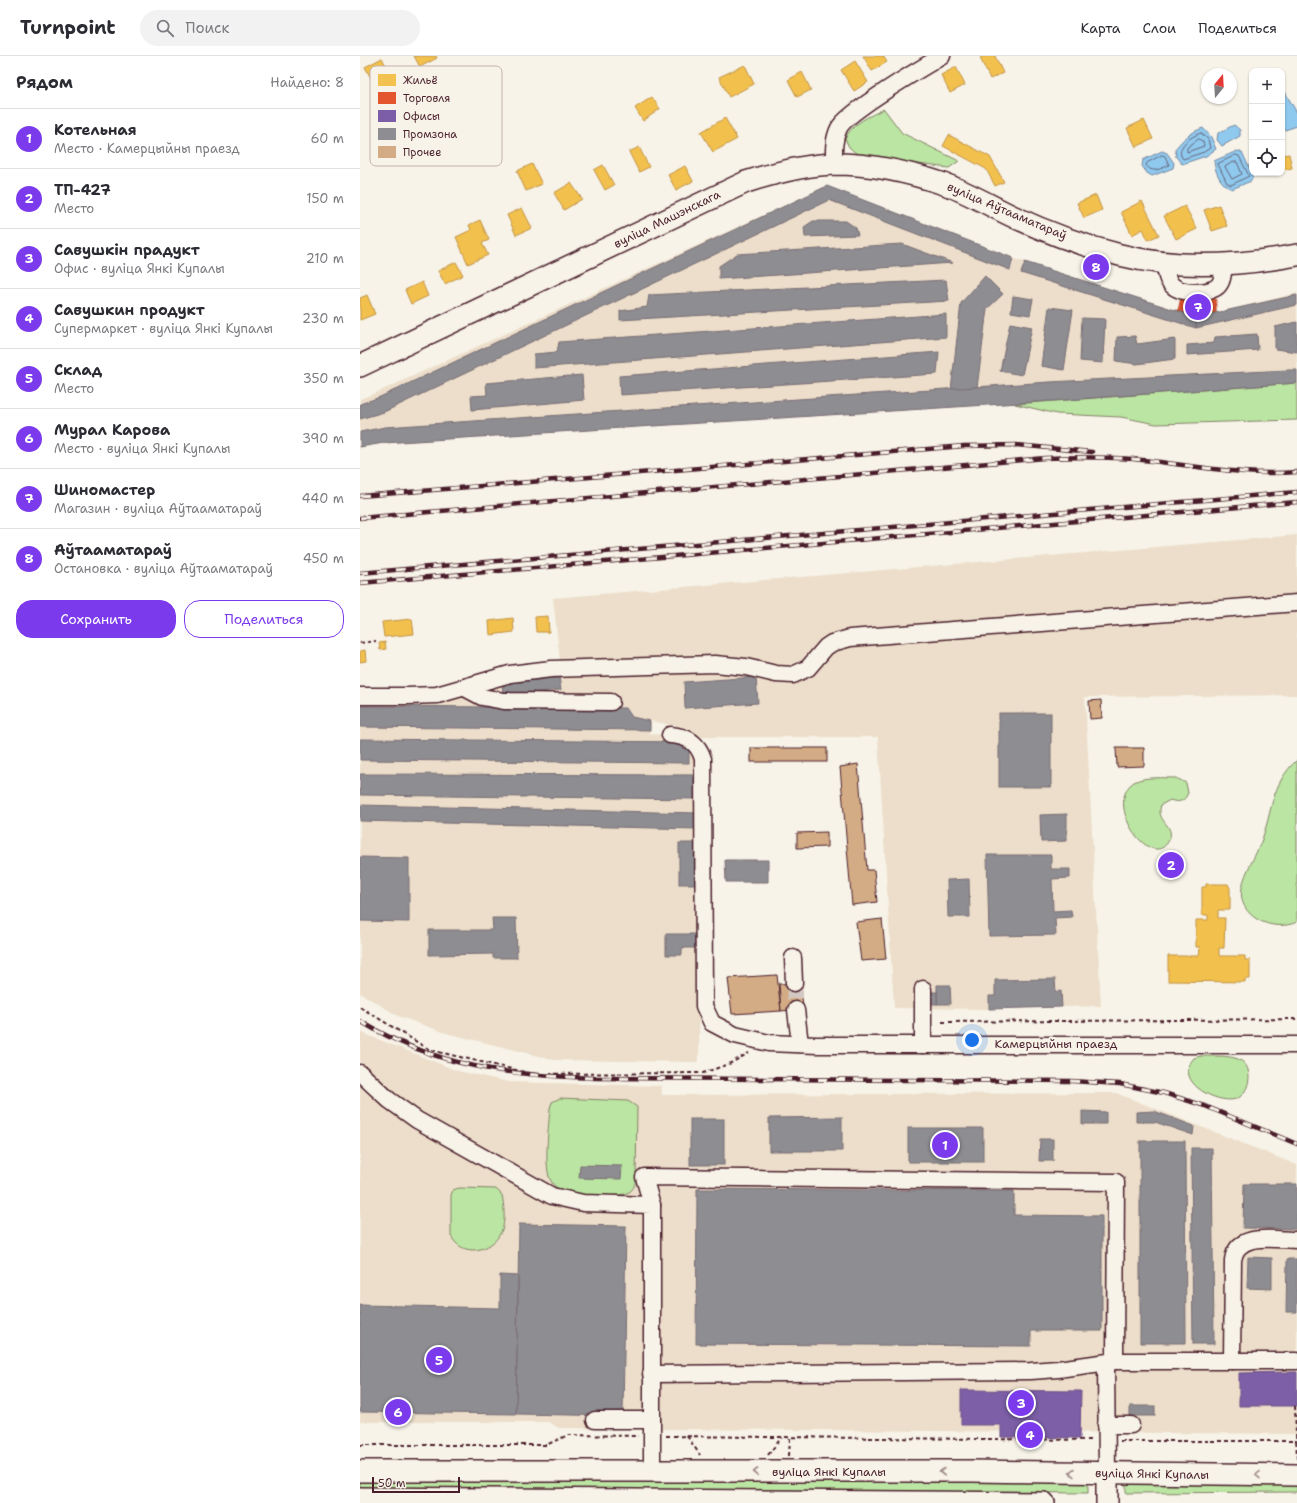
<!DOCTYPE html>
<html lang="ru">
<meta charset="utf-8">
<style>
:root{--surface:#fff;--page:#f2f2f3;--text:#2b2b33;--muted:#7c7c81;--line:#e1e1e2;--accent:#7c3aed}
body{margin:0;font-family:"Shantell Sans",sans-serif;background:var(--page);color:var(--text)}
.controls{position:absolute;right:12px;top:12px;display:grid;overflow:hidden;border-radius:8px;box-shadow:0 1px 3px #0004}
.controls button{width:36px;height:36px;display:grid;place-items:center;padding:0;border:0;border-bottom:1px solid var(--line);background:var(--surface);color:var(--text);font:20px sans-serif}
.compass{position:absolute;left:841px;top:12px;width:36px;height:36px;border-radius:50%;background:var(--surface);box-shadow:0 1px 3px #0004;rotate:18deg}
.scale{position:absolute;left:12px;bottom:10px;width:88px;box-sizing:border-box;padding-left:4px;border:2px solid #4a1f2b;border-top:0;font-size:11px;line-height:14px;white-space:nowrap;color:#4a1f2b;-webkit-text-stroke:3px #f7f3e8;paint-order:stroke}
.you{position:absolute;left:612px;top:984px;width:14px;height:14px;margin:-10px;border:3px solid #fff;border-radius:50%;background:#1a73e8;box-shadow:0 0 0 6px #1a73e833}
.badge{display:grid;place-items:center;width:26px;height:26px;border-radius:50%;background:var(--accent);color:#fff;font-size:13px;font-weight:700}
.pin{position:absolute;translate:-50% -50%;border:2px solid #fff;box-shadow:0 1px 4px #0006}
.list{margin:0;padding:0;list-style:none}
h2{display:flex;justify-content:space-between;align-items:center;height:52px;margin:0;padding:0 16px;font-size:17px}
h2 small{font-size:13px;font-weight:400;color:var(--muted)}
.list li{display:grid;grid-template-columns:26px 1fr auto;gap:12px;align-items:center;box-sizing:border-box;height:60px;padding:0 16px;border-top:1px solid var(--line)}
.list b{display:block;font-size:15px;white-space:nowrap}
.list p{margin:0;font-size:13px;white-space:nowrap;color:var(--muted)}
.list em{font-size:13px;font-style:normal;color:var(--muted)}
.actions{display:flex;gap:8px;padding:12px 16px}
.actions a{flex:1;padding:9px 0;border:1px solid var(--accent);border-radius:16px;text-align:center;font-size:14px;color:var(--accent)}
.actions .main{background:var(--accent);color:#fff}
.icon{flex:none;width:22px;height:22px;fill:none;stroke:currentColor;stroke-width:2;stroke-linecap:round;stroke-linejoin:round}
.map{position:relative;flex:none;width:937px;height:1447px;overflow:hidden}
header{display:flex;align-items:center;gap:24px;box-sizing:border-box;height:56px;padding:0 20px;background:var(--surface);border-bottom:1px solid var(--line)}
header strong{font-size:19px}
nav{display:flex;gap:22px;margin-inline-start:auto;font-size:14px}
.search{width:280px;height:36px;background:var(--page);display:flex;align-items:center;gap:10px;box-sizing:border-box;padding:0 14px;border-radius:22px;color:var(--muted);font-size:15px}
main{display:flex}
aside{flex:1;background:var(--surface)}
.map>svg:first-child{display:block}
.built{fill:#ecdeca}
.green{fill:#bbe5a2;stroke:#828266}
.water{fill:#8fc9ee;stroke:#7385a0}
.homes{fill:#f2c14e;stroke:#c09044}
.shops{fill:#e4572e;stroke:#b6462d}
.offices{fill:#7b5ea7;stroke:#6c4b82}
.industry{fill:#8d8d92;stroke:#796c73}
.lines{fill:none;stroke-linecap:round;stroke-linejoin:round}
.shore{stroke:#666379;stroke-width:1}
.building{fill:#d3ac85;stroke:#4a1f2b}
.minor-tunnel{stroke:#d4c9c2;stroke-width:16;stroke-dasharray:16 8;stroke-linecap:butt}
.minor-casing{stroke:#4a1f2b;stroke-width:19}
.major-casing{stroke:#4a1f2b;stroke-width:24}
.path{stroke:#4a1f2b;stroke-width:2;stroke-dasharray:4 3;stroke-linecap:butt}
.minor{stroke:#f7f3e8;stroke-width:16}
.major{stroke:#f7f3e8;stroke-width:21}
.rail-casing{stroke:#4a1f2b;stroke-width:4.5}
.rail{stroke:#f7f3e8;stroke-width:3;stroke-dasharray:9;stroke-linecap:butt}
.oneway{stroke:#a0898a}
.labels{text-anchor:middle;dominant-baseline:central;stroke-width:4;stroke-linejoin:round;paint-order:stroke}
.street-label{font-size:12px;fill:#4a1f2b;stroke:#f7f3e8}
.key{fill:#f7f3e8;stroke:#c3b3af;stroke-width:1}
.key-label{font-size:11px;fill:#4a1f2b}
</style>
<header>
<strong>Turnpoint</strong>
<div class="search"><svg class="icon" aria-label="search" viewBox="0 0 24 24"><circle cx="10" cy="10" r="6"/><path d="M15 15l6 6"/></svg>Поиск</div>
<nav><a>Карта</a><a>Слои</a><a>Поделиться</a></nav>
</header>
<main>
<aside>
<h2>Рядом<small>Найдено: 8</small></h2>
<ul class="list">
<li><span class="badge">1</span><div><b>Котельная</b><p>Место · Камерцыйны праезд</p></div><em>60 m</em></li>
<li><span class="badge">2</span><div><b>ТП-427</b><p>Место</p></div><em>150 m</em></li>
<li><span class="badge">3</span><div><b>Савушкін прадукт</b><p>Офис · вуліца Янкі Купалы</p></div><em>210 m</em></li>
<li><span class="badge">4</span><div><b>Савушкин продукт</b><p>Супермаркет · вуліца Янкі Купалы</p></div><em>230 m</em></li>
<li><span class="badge">5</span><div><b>Склад</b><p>Место</p></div><em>350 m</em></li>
<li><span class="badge">6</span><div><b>Мурал Карова</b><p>Место · вуліца Янкі Купалы</p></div><em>390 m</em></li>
<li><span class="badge">7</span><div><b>Шиномастер</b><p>Магазин · вуліца Аўтааматараў</p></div><em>440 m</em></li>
<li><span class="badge">8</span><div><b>Аўтааматараў</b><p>Остановка · вуліца Аўтааматараў</p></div><em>450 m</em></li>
</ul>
<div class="actions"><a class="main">Сохранить</a><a>Поделиться</a></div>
</aside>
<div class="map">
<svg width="937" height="1447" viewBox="0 0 937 1447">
<rect width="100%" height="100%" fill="#f7f3e8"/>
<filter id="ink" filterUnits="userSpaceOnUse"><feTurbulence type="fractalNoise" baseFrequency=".025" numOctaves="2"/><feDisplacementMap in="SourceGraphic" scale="8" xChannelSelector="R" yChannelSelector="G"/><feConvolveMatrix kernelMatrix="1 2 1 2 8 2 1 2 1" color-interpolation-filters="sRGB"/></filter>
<g filter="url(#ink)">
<g class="built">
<polygon points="467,130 658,204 818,255 856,257 937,237 937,327 691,345 24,387 0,391 0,343 18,336"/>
<polygon points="937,479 937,639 725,641 741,950 629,953 534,952 518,681 341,681 330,673 291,665 290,678 310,679 335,687 340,781 339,1002 337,1006 195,1004 86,977 38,960 0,937 0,644 85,646 143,624 201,614 193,542"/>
<polygon points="0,976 98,1015 149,1026 301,1030 302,1039 756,1037 937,1109 937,1378 199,1372 188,1366 0,1366"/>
</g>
<g class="green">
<path d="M524,53l18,24 57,28 -10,7 -90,-12 -10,-9 -4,-8c7,-16 23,-22 39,-30z"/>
<polygon points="937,327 937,364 796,368 761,361 697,358 655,348"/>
<path d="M937,704v162c-24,11 -61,-5 -55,-35 3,-15 13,-30 19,-45 12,-31 9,-57 36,-82z"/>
<path d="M816,722l10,5 2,10c-4,9 -9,10 -18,7l-9,5c-6,17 15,20 8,35 -17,34 -67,-37 -35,-58 11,-6 30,-4 42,-4z"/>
<path d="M840,1000c18,1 49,-5 49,21 0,7 -3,14 -8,19 -13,14 -71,-12 -47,-38z"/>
<path d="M200,1042l68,3 9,6 -1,72c-1,6 -3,12 -9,14 -9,5 -55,2 -65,-2 -4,-2 -8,-5 -11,-10 -8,-12 -2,-57 -1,-73l2,-6z"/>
<path d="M99,1132l37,1 6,6c2,10 4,27 -1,37 -9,20 -39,26 -50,4v-41l2,-5z"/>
<polygon points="0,1423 728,1427 728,1437 0,1432"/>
<polygon points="766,1427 937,1428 937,1436 766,1437"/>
</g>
<g class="water">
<polygon points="922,31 937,57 937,70 922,75"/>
<polygon points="874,69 880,74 880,80 862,90 857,84 858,77"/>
<path d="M843,72l8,9 5,12 -10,7 -24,8 -6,-7 -1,-8c8,-10 16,-17 28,-21z"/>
<polygon points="802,95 807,97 814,107 813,112 792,120 787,117 782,110 783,104"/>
<path d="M877,95l5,1 11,24 -2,5 -19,8c-11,-4 -17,-16 -18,-28z"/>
</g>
<g class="homes">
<polygon points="54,0 76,0 77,2 60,11"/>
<polygon points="503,0 523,0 527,6 512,15"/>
<polygon points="624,0 635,0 643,17 630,23 620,2"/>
<polygon points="22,2 31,19 14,28 5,11"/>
<polygon points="495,5 508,26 494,35 481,14"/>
<polygon points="385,9 394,28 369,41 359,21"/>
<polygon points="596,11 605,29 590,37 581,19"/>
<polygon points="442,16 451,34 437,41 428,24"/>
<polygon points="292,41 300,53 283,65 275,52"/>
<polygon points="365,62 377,83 353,96 341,76"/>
<polygon points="784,64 793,83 776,91 767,72"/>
<polygon points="589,79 630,101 644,126 635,130 626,113 583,90"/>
<polygon points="279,91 289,111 279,116 269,96"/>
<polygon points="929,98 932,112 922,114 922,99"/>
<polygon points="172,108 182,128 166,135 157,115"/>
<polygon points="243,109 254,129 245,134 234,114"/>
<polygon points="325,110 333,125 316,134 308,119"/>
<polygon points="211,127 222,143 204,154 194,137"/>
<polygon points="736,139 742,154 724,162 717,147"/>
<polygon points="782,145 799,179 788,184 783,173 772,179 761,156"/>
<polygon points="859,149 867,170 852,175 844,154"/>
<polygon points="825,150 837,173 816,183 804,160"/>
<polygon points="162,152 172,172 156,179 147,159"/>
<polygon points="120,164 129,184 122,187 128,199 108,208 96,181 111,174 109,169"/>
<polygon points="96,206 103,219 85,228 78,215"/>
<polygon points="62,226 68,240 51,248 45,234"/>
<polygon points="7,239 15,258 0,264 0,242"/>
<polygon points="188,560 189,576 176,576 175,561"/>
<polygon points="153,562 154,576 130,579 129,565"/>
<polygon points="52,563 54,578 24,581 22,566"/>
<polygon points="25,586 26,593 20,594 19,587"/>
<polygon points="5,594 6,605 0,606 0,595"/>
<polygon points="846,828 868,828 870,832 870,854 858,854 858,862 865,862 864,892 859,892 859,900 885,900 885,904 890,904 890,923 885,923 885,926 808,925 808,900 839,900 840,891 836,891 836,864 848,864 848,859 842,859 842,831 846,831"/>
</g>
<polygon class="shops" points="821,241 837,246 856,243 856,257 837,261 818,255"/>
<g class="offices">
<polygon points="937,1316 937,1350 879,1350 879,1317"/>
<polygon points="601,1334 721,1335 720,1382 641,1381 641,1369 601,1369"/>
</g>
<g class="industry">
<polygon points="467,130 653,202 650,214 469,144 24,356 0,363 0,348 20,341"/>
<polygon points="453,165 486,165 496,172 498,179 445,181 444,171"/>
<polygon points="542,188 593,207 359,223 359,210 377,198"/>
<polygon points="665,206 837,261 836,272 661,217"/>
<polygon points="625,220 643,238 627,253 617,332 591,334 601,247"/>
<polygon points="586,224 589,245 260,264 260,255 287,251 289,239"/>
<polygon points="937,239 937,249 836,272 837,261"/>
<polygon points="653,240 673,243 670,259 651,256"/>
<polygon points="689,251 713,254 704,314 681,310"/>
<polygon points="586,258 586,281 174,312 174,298 197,296 199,286"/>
<polygon points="722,262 745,263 743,307 720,305"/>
<polygon points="937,266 937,296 915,293 915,271"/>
<polygon points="650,267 672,271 662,319 640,315"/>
<polygon points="897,278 898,294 827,299 827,289 854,287 855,281"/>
<polygon points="775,280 777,288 815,283 815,303 777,308 756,305 757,281"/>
<polygon points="579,296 577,318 260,339 259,320"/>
<polygon points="928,314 937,314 937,327 691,345 24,387 0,391 0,376 25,371 689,326"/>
<polygon points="222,319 224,344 112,354 111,340 127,339 126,327"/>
<polygon points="199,620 201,634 143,639 142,625"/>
<polygon points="396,621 398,647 325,652 324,626"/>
<polygon points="0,650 266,652 272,661 290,665 290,674 0,671"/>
<rect x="639" y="657" width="52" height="74"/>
<polygon points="0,683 329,686 329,707 0,704"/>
<polygon points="0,718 341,719 339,743 0,739"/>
<polygon points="0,749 338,757 337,773 0,765"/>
<polygon points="707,758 707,785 681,786 680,759"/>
<rect x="319" y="787" width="21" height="41"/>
<polygon points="627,799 691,799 691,813 710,813 710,822 692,823 693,855 711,854 712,861 695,862 696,879 629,880"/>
<polygon points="0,801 49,802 49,866 0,865"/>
<polygon points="365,804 408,804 408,826 366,826"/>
<polygon points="609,823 610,861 588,861 587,824"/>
<polygon points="132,862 156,862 157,902 133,902 133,898 69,899 69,874 133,874"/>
<polygon points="306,878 335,878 335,892 322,892 322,899 306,899"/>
<polygon points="695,923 696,936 701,935 702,951 629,953 629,940 635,940 635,924"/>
<polygon points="577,929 590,929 591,948 577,948"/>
<rect x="569" y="936" width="8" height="12"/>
<polygon points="722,1055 746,1056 746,1068 722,1068"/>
<polygon points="794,1055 834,1070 833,1079 795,1066 776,1066 776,1056"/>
<polygon points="482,1061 482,1095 409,1095 409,1062"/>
<rect x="330" y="1063" width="34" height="46"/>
<rect x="548" y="1072" width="75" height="34"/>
<polygon points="680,1083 693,1083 693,1105 679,1105"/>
<polygon points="780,1085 825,1085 826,1287 780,1287"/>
<polygon points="831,1092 852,1092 854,1288 833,1288"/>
<polygon points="220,1109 262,1110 261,1123 219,1122"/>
<polygon points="884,1128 937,1128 937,1173 883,1172"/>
<polygon points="337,1133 654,1135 654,1159 742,1160 742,1275 671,1275 671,1290 336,1288"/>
<polygon points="159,1168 266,1170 263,1360 156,1358"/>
<polygon points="888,1201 912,1202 912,1233 887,1232"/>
<polygon points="927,1203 937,1203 937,1256 926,1256"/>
<polygon points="140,1219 158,1220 156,1358 0,1356 0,1249 140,1252"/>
<rect x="770" y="1350" width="25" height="10"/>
</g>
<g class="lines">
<g class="shore">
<path d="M841,77l7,6 2,9 -6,4 -21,7c-9,-11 8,-23 18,-26z"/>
<polygon points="839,83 843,86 844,90 827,96 827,92"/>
<path d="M802,99l3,1 4,9c-9,4 -17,9 -23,0l1,-2z"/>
<polygon points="876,99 879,100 889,120 871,129 867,127 858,108"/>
<polygon points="874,106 877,106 882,118 872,123 865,111"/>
</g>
</g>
<g class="building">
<polygon points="741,644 742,662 730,663 729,645"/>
<rect x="391" y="692" width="76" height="14"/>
<polygon points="756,692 784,692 784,710 757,711"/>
<polygon points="498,708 507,814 514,814 517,846 492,849 480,711"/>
<polygon points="467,776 467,791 437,792 437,777"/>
<polygon points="804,802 819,803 819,816 803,816"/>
<polygon points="522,863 526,903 501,905 496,866"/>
<polygon points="417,919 421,955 372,958 368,922"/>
<polygon points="441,927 443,953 421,955 419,928"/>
</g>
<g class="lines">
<polyline class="minor-tunnel" points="434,927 436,954"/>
<g class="minor-casing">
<g id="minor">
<path d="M474,108c0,-12 -1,-24 5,-36 8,-16 84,-61 103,-72"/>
<path d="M805,207c1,8 1,18 8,23 8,8 37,8 45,0 5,-5 5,-14 6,-21"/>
<polyline points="105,632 122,641 144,645 251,646"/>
<polyline points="0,640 48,640 77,639 150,618 191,613 355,608 386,611 416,618 433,619 448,612 466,591 472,587 490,582 937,547"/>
<path d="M310,679c17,1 28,7 33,24l1,247 8,17 23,12 34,8 48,2h480"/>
<polyline points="433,902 434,927"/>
<polyline points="436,954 440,988"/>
<polyline points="563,989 563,933"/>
<polyline points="0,1017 29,1044 57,1064 192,1140 223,1147 292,1149 292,1416"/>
<polyline points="755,1305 937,1305"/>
<path d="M872,1305l1,-101c4,-29 42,-20 64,-20"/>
<polyline points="746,1307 747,1417"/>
<polyline points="291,1318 671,1315 698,1313 755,1305 756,1126 284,1121 292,1149"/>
<polyline points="235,1364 292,1364"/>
<polyline points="746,1369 771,1369"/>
</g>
</g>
<g class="major-casing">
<g id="major">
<path d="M0,310l386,-184c28,-9 58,-17 88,-18 37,0 78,9 113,21 22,8 44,21 65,31 34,16 72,30 108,39 59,15 119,11 177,0"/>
<polyline points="0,1415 612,1415 937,1419"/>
<polyline points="747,1417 747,1447"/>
<polyline points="0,1442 684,1447"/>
</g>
</g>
<g class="path">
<polyline points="0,587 16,585"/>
<polyline points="0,951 70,994 173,1018 343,1017 369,1008 389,997"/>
<polyline points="582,966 937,963"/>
<polyline points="935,1350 937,1403"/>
<polyline points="306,1380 734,1384"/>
<polyline points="327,1380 340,1399"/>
<polyline points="760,1385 937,1385"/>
<polyline points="0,1389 186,1389 208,1379 278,1380"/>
<polyline points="408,1399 422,1381"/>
<polyline points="429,1400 430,1381"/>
</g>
<use href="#minor" class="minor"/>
<use href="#major" class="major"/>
<g class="rail-casing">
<g id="rail">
<polyline points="0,440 604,390 656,389 732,396"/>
<path d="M0,462l685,-60c29,-1 59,-1 88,1 54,5 110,18 164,13"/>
<polyline points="0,517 937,436"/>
<polyline points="0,527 937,446"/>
<path d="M0,965c76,46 150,55 236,57l475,3 49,3 44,9 41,13 92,38"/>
</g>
</g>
<use href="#rail" class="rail"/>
</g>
<defs><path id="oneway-chevron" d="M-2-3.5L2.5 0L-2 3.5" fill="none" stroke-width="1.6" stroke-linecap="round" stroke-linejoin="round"/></defs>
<g class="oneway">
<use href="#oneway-chevron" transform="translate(396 1416) rotate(-180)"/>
<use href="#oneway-chevron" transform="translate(582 1416) rotate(180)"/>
<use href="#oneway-chevron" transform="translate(712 1417) rotate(-179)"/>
<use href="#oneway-chevron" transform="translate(898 1419) rotate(-179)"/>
</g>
</g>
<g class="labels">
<g class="street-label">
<text transform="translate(647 155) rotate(23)">вуліца Аўтааматараў</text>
<text transform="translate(307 163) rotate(-26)">вуліца Машэнскага</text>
<text x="696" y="988">Камерцыйны праезд</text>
<text x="469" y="1416">вуліца Янкі Купалы</text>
<text transform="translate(792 1418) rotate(1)">вуліца Янкі Купалы</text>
</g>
</g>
<rect x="10" y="10" width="132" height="100" rx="6" class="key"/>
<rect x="18" y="18" width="18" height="12" fill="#f2c14e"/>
<rect x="18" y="36" width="18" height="12" fill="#e4572e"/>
<rect x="18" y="54" width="18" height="12" fill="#7b5ea7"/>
<rect x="18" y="72" width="18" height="12" fill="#8d8d92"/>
<rect x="18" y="90" width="18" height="12" fill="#d3ac85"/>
<g class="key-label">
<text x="43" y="28">Жильё</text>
<text x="43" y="46">Торговля</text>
<text x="43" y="64">Офисы</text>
<text x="43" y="82">Промзона</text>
<text x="43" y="100">Прочее</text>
</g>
</svg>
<div class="controls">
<button>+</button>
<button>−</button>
<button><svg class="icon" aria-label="locate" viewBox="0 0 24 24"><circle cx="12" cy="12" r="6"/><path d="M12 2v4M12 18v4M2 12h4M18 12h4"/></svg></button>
</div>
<svg class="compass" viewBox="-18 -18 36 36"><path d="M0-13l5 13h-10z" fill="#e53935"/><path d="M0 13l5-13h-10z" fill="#7c7c81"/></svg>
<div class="scale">50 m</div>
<div class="you"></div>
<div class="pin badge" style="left:585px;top:1089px">1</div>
<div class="pin badge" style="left:811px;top:809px">2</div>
<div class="pin badge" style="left:661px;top:1347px">3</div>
<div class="pin badge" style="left:670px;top:1379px">4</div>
<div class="pin badge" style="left:79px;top:1304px">5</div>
<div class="pin badge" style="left:38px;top:1356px">6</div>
<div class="pin badge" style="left:838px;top:251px">7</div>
<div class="pin badge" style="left:736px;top:211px">8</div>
</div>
</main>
